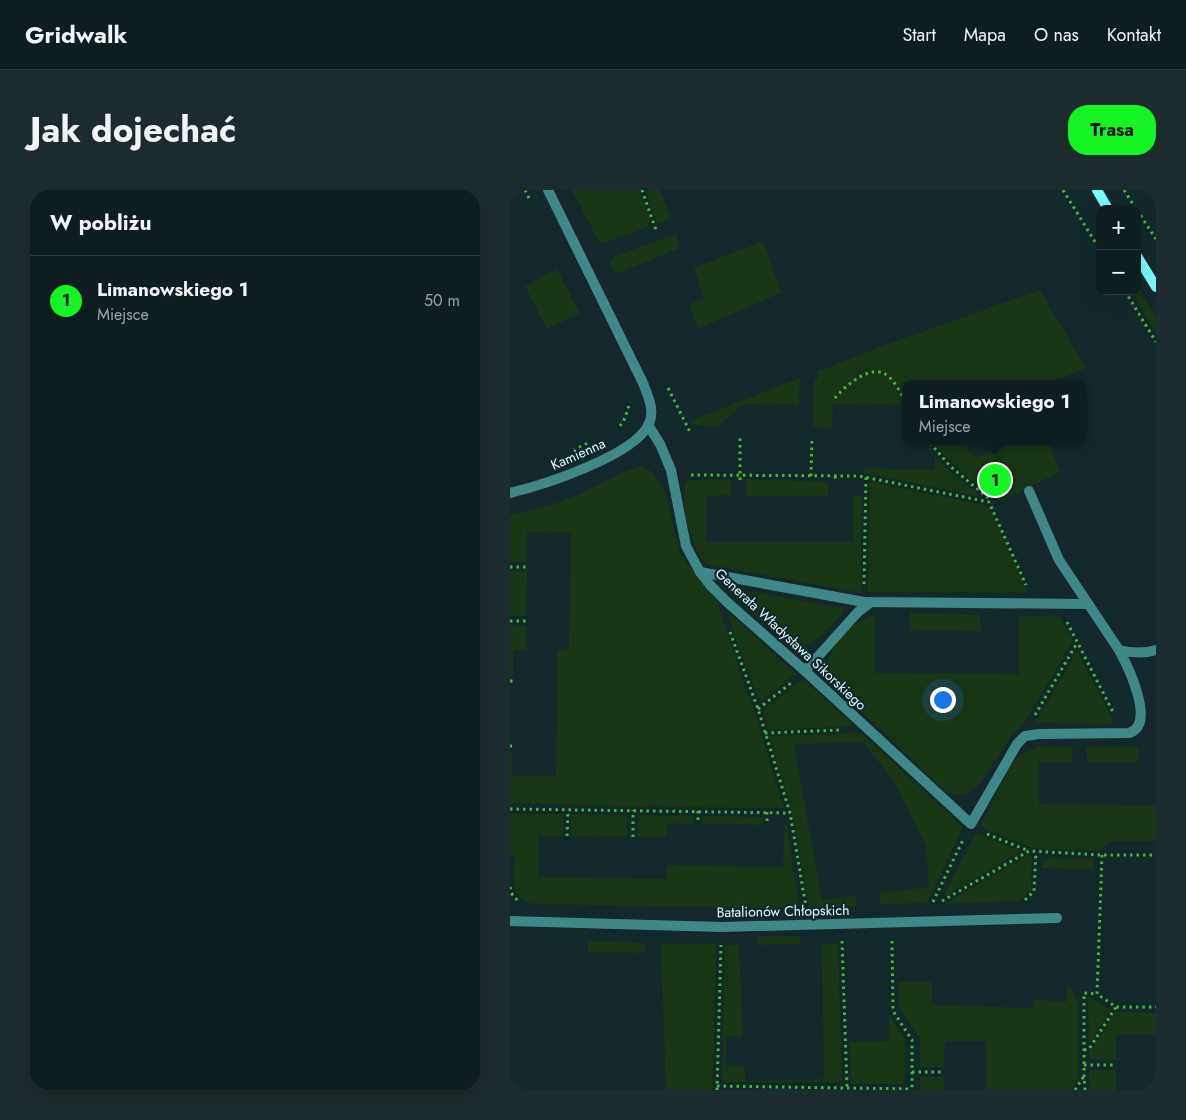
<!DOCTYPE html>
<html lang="pl">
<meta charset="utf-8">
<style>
:root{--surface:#0e1e20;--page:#1c2b2d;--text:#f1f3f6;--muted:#9ba2a5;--line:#2e3c3e;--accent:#14f523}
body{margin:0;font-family:Jost,sans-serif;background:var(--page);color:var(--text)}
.controls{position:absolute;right:15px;top:15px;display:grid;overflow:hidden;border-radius:10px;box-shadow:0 5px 20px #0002}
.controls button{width:45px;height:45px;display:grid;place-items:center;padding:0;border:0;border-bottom:1px solid var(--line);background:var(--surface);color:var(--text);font:25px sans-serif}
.you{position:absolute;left:432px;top:509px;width:18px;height:18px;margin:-12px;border:4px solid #fff;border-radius:50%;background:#1a73e8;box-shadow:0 0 0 8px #1a73e833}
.badge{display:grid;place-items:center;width:32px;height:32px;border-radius:50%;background:var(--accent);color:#111;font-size:16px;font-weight:700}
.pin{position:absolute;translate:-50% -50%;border:2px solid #fff;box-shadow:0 1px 5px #0006}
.popup{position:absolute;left:392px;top:190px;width:185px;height:65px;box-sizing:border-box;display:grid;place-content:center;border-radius:10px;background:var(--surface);filter:drop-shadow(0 1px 4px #0005);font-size:16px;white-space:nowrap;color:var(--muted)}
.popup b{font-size:19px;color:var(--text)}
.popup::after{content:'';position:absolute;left:50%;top:100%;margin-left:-10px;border:10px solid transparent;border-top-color:var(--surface)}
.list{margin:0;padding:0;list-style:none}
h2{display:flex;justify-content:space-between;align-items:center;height:65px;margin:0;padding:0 20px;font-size:21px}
h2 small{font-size:16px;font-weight:400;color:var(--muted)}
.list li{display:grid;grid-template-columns:32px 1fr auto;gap:15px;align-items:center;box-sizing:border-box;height:90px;padding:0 20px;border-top:1px solid var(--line)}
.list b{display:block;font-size:19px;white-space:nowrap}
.list p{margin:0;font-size:16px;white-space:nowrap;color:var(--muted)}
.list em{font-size:16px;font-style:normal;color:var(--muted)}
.map{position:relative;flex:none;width:646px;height:900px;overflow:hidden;border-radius:20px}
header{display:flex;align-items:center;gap:30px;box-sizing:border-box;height:70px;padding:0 25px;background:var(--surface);border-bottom:1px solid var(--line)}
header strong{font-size:24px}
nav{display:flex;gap:28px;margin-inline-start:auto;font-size:18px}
.intro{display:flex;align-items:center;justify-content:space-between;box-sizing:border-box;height:120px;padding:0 30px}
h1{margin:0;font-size:35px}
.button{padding:12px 22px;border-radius:20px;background:var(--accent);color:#111;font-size:18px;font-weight:700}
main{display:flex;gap:30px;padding:0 30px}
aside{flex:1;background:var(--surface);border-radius:20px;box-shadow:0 5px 20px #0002}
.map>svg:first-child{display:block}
.green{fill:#183516}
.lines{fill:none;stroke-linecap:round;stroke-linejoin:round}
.path{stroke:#43b937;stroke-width:3;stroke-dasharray:2.5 4;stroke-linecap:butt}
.lane{stroke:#408788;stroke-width:10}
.street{stroke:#408788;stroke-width:10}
.secondary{stroke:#7af9f9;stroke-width:10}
.labels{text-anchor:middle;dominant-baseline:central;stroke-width:4.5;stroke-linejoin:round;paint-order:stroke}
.street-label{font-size:14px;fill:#dffbfe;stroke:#13282b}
</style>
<header>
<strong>Gridwalk</strong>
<nav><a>Start</a><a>Mapa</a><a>O nas</a><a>Kontakt</a></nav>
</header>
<div class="intro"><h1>Jak dojechać</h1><a class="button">Trasa</a></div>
<main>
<aside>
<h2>W pobliżu<small></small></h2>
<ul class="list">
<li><span class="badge">1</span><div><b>Limanowskiego 1</b><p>Miejsce</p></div><em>50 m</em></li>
</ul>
</aside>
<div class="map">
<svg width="646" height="900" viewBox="0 0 646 900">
<rect width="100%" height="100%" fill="#13282b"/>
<g class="green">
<polygon points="62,0 129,0 141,30 138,37 90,54"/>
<polygon points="135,0 150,0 161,29 147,34"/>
<polygon points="166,44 170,58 106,84 99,72 105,66"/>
<polygon points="253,51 271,103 188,139 179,114 194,109 184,78"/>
<polygon points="47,79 70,124 37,139 15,96"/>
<polygon points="627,96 646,127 646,136 643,138 621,101 627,101"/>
<polygon points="530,100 576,178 533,194 396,194 396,215 323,214 322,238 303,237 303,197 304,192 308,187 307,182 375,155"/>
<polygon points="290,188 289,215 232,214 209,236 182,235 182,230"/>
<polygon points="426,251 452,251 465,268 507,251 538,251 550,282 489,312 484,302 498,296 491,277 471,285 479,304 476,303 444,275 425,256"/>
<polygon points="425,265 434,276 472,307 353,283 354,278 425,280"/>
<path d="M131,276h3l9,7 11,15 16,64 10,15 28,36 27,84v9h5l34,112 -123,-1v-2h-10l-1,2 -140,-4v-50h2v23h44l1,-126h12l2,-117 -44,-1v30h-17v-47c21,-4 41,-9 60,-17 24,-9 46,-25 71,-32z"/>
<path d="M221,289v16l-25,1v46h147v-46h9l-1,97 -156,-29c-16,-24 -24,-53 -20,-82l6,-2z"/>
<polygon points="236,289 318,292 318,306 236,306"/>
<polygon points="359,291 479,316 518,403 358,402"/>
<polygon points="0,381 17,381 16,426 0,426"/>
<path d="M212,396l121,22 1,4c-15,15 -31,39 -54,35z"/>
<polygon points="217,421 286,484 250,512 226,450"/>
<polygon points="400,423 470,425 471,441 400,440"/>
<path d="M365,425v58l144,1v-58h40l14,25 -49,82 -12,12 -34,51 -13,8 -7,1 -12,-3 -121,-115c2,-30 21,-52 50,-62z"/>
<polygon points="0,436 16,436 16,460 3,460 3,485 0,485"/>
<polygon points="567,461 604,531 602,534 525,533"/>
<polygon points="293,489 345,536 258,540 253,520"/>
<polygon points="351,542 453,637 417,713 370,714 369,703 419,697 416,656 383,590 353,552 312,553 284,555 312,710 346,706 346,716 299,718 282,623 259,546"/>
<polygon points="529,557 563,557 562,572 529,572 529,614 646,615 646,651 601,651 589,661 525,659 475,639 471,635 504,570 512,563"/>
<polygon points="576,557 629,557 628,572 577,572"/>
<path d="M0,623l53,1v22h-24v41l128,2v-14l116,2 1,-42h3l12,79 -2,5 -262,-5c-25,-4 -22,-26 -20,-48l-5,-1z"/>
<polygon points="61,624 117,625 117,647 60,646"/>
<polygon points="128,625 183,626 183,634 158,633 157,647 127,647"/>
<polygon points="192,626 253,627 253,635 192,634"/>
<polygon points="466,643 512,661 436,706 434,705"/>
<polygon points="517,665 522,665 521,700 509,711 434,714"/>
<polygon points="536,668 584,669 583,680 530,678"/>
<polygon points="248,746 290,746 291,754 248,755"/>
<polygon points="78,751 135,753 135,763 78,762"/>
<polygon points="328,753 332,893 212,892 215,755 229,755 233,846 216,847 216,876 234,876 236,891 314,889 312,754"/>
<polygon points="151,754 206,754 203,900 156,900"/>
<polygon points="389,792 422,792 422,815 523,818 523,809 556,812 557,796 562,797 568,813 568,890 562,900 476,900 476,851 435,851 434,877 410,877 410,850 389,816"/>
<polygon points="578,806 601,820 579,854 578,811"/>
<polygon points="605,822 646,823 646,844 606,844 606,870 580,869 579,863"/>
<polygon points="379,824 395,849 395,894 341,894 340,852 379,851"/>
<polygon points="579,880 606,880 606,900 580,900"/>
<rect x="410" y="887" width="24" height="13"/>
</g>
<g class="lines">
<g class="path">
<polyline points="15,0 19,8"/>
<polyline points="132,0 147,43"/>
<polyline points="553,0 590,60"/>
<polyline points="614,0 626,19"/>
<polyline points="627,20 646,49"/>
<polyline points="615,101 646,152"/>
<polyline points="158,198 181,244"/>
<path d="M325,208c10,-12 37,-36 53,-22 8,7 13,18 18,26"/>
<polyline points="110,236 115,228 120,212"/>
<polyline points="420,253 440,276 478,308 479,311"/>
<polyline points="63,260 78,253"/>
<polyline points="181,285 349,286 479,312 516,395"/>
<polyline points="301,286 302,248"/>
<polyline points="325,286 326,291"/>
<polyline points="230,290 230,246"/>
<polyline points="0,377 17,377"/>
<polyline points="354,394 356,287"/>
<polyline points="0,431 16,431"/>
<polyline points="557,432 604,524"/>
<polyline points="220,442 248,519 280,623 296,717"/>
<polyline points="0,491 3,491"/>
<polyline points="248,519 281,493"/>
<polyline points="525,525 567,453"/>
<polyline points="255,543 330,540"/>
<polyline points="0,556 2,556"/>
<polyline points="0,619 280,623"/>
<polyline points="188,621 188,634"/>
<polyline points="257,622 257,635"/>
<polyline points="477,644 519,661"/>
<polyline points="57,646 58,620"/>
<polyline points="123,647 123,620"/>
<polyline points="592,665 587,804 606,817 646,817"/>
<polyline points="0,697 1,703 8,711"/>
<polyline points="515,710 524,701 526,662"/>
<polyline points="432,711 519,661 592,665 646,665"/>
<polyline points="423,712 453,650"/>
<polyline points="332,751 337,898"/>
<polyline points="382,751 383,821 402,850 402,899"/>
<polyline points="574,860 579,859 606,817"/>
<polyline points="574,875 606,875"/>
<polyline points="402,882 434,882"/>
<polyline points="207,896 402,899"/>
<polyline points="207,900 211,755"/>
<polyline points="565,900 574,886"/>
<polyline points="575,900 574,885 574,803 587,804"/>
</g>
<path class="lane" d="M519,301l30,69 60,90c13,3 24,4 37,0"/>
<g class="street">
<path d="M138,235l12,19 11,26 15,76 14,26 10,13 17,17 78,69 166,153 46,-80 8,-8 14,-2 90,-1c27,-8 0,-65 -10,-83"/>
<path d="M0,303c33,-8 124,-37 139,-69 6,-14 -1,-28 -6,-41l-95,-193"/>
<polyline points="190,382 354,412 578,414"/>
<polyline points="295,481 348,422 361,412"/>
<polyline points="0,731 211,737 547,728"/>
</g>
<g class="secondary">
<polyline points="587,0 598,19"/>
<polyline points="627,66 646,97"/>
</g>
</g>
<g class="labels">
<g class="street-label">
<text transform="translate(68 264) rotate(-24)">Kamienna</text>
<text transform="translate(281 449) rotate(43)">Generała Władysława Sikorskiego</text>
<text transform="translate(273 721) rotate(-1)">Batalionów Chłopskich</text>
</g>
</g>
</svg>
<div class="controls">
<button>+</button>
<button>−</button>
</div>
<div class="you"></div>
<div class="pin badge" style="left:485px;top:290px">1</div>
<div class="popup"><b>Limanowskiego 1</b>Miejsce</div>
</div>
</main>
